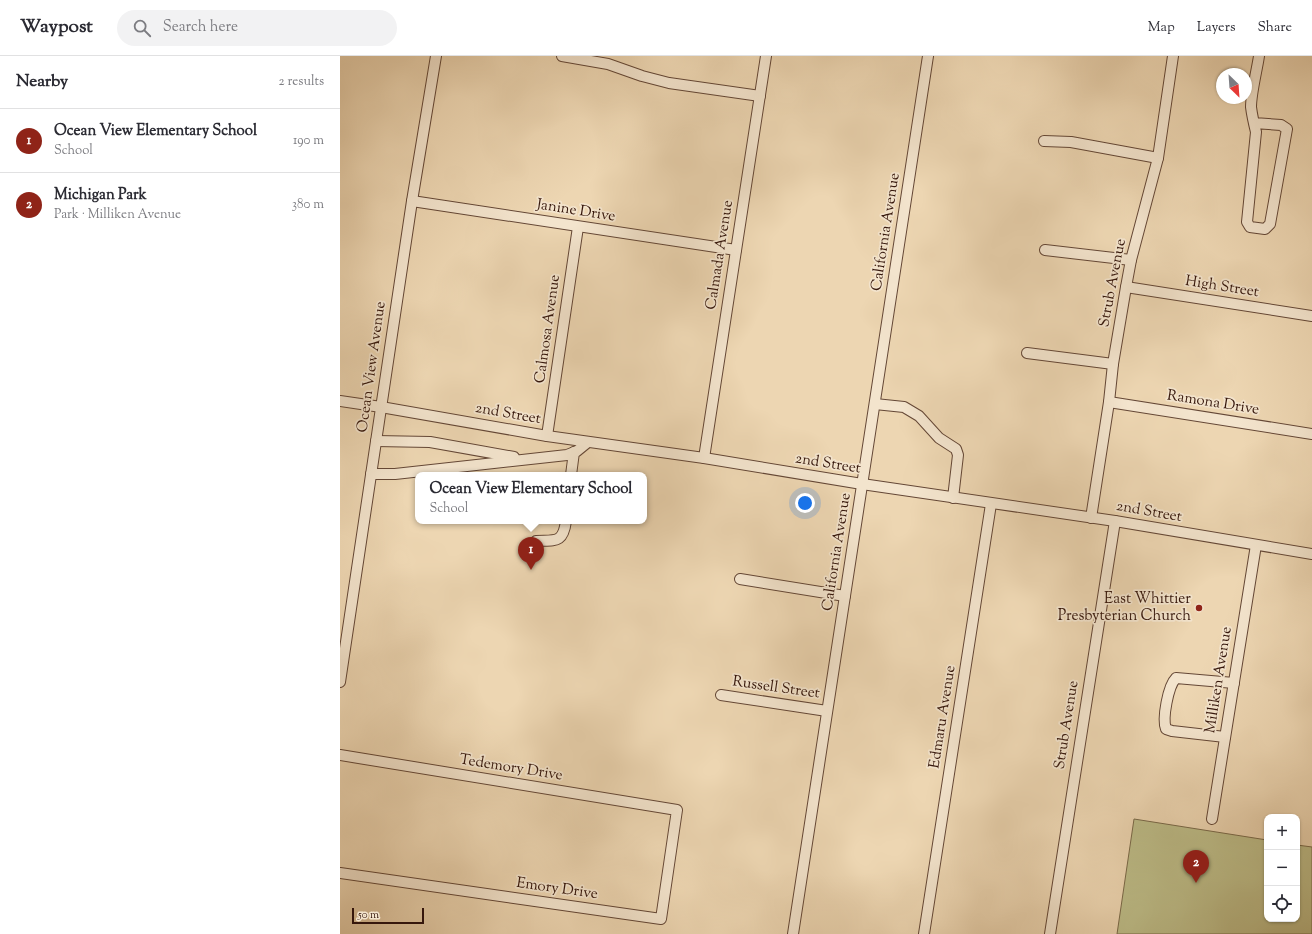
<!DOCTYPE html>
<meta charset="utf-8">
<style>
:root{--surface:#fff;--page:#f2f2f3;--text:#2b2b33;--muted:#7c7c81;--line:#e1e1e2;--accent:#8f2418}
body{margin:0;font-family:"Sorts Mill Goudy",serif;background:var(--page);color:var(--text)}
.controls{position:absolute;right:12px;bottom:12px;display:grid;overflow:hidden;border-radius:8px;box-shadow:0 1px 3px #0004}
.controls button{width:36px;height:36px;display:grid;place-items:center;padding:0;border:0;border-bottom:1px solid var(--line);background:var(--surface);color:var(--text);font:20px sans-serif}
.compass{position:absolute;left:876px;top:12px;width:36px;height:36px;border-radius:50%;background:var(--surface);box-shadow:0 1px 3px #0004;rotate:155deg}
.scale{position:absolute;left:12px;bottom:10px;width:72px;box-sizing:border-box;padding-left:4px;border:2px solid #36170c;border-top:0;font-size:11px;line-height:14px;white-space:nowrap;color:#36170c;-webkit-text-stroke:3px #f3e4cd;paint-order:stroke}
.you{position:absolute;left:465px;top:447px;width:14px;height:14px;margin:-10px;border:3px solid #fff;border-radius:50%;background:#1a73e8;box-shadow:0 0 0 6px #1a73e833}
.badge{display:grid;place-items:center;width:26px;height:26px;border-radius:50%;background:var(--accent);color:#fff;font-size:13px;font-weight:700}
.pin{position:absolute;translate:-50% -33px;filter:drop-shadow(0 1px 2px #0008)}
.pin::after{content:'';position:absolute;top:21px;width:14px;height:12px;background:inherit;clip-path:polygon(0 0,100% 0,50% 100%)}
.popup{position:absolute;left:75px;top:416px;width:232px;height:52px;box-sizing:border-box;display:grid;place-content:center;border-radius:8px;background:var(--surface);filter:drop-shadow(0 1px 3px #0005);font-size:13px;white-space:nowrap;color:var(--muted)}
.popup b{font-size:15px;color:var(--text)}
.popup::after{content:'';position:absolute;left:50%;top:100%;margin-left:-8px;border:8px solid transparent;border-top-color:var(--surface)}
.list{margin:0;padding:0;list-style:none}
h2{display:flex;justify-content:space-between;align-items:center;height:52px;margin:0;padding:0 16px;font-size:17px}
h2 small{font-size:13px;font-weight:400;color:var(--muted)}
.list li{display:grid;grid-template-columns:26px 1fr auto;gap:12px;align-items:center;box-sizing:border-box;height:64px;padding:0 16px;border-top:1px solid var(--line)}
.list b{display:block;font-size:15px;white-space:nowrap}
.list p{margin:0;font-size:13px;white-space:nowrap;color:var(--muted)}
.list em{font-size:13px;font-style:normal;color:var(--muted)}
.icon{flex:none;width:22px;height:22px;fill:none;stroke:currentColor;stroke-width:2;stroke-linecap:round;stroke-linejoin:round}
.map{position:relative;flex:none;width:972px;height:878px;overflow:hidden}
header{display:flex;align-items:center;gap:24px;box-sizing:border-box;height:56px;padding:0 20px;background:var(--surface);border-bottom:1px solid var(--line)}
header strong{font-size:19px}
nav{display:flex;gap:22px;margin-inline-start:auto;font-size:14px}
.search{width:280px;height:36px;background:var(--page);display:flex;align-items:center;gap:10px;box-sizing:border-box;padding:0 14px;border-radius:22px;color:var(--muted);font-size:15px}
main{display:flex}
aside{flex:1;background:var(--surface)}
.map>svg:first-child{display:block}
.green{fill:#bdbd89;stroke:#7a6a4a}
.lines{fill:none;stroke-linecap:round;stroke-linejoin:round}
.minor-casing{stroke:#644736;stroke-width:12}
.minor{stroke:#f3e4cd;stroke-width:10}
.poi-dot{fill:#8f2418;stroke:#f3e4cd;stroke-width:1.5}
.labels{text-anchor:middle;dominant-baseline:central;stroke-width:3.5;stroke-linejoin:round;paint-order:stroke}
.street-label{font-size:15px;fill:#36170c;stroke:#f3e4cd}
.poi-label{font-size:15px;fill:#36170c;stroke:#f3e4cd;text-anchor:end}
</style>
<header>
<strong>Waypost</strong>
<div class="search"><svg class="icon" aria-label="search" viewBox="0 0 24 24"><circle cx="10" cy="10" r="6"/><path d="M15 15l6 6"/></svg>Search here</div>
<nav><a>Map</a><a>Layers</a><a>Share</a></nav>
</header>
<main>
<aside>
<h2>Nearby<small>2 results</small></h2>
<ul class="list">
<li><span class="badge">1</span><div><b>Ocean View Elementary School</b><p>School</p></div><em>190 m</em></li>
<li><span class="badge">2</span><div><b>Michigan Park</b><p>Park · Milliken Avenue</p></div><em>380 m</em></li>
</ul>
</aside>
<div class="map">
<svg width="972" height="878" viewBox="0 0 972 878">
<rect width="100%" height="100%" fill="#edd6b2"/>
<filter id="stains"><feTurbulence type="fractalNoise" baseFrequency=".005" numOctaves="4"/><feColorMatrix values="0 0 0 0 .2 0 0 0 0 .09 0 0 0 0 .02 0 0 0 .5 -.17"/></filter>
<radialGradient id="worn" r=".72"><stop offset=".6" stop-color="#630" stop-opacity="0"/><stop offset="1" stop-color="#630" stop-opacity=".3"/></radialGradient>
<polygon class="green" points="794,763 927,784 927,863 957,863 957,789 972,791 972,878 777,878"/>
<g class="lines">
<g class="minor-casing">
<g id="minor">
<polyline points="222,0 268,8 302,20 329,27 420,40"/>
<path d="M914,67l27,2 6,4 -17,95 -5,5 -15,-2 -3,-5 9,-90c-2,-8 -4,-17 -5,-25 0,-14 6,-37 8,-51"/>
<polyline points="704,85 731,86 818,102"/>
<polyline points="72,145 396,194"/>
<polyline points="705,194 791,204"/>
<polyline points="786,231 972,260"/>
<polyline points="687,297 773,308"/>
<polyline points="0,345 41,351 207,380 364,402 522,428 775,465 972,498"/>
<polyline points="769,346 972,378"/>
<polyline points="535,348 564,351 579,360 599,382 616,393 618,399 613,442"/>
<polyline points="207,380 238,171"/>
<polyline points="36,385 90,386 174,401"/>
<polyline points="364,402 426,0"/>
<polyline points="31,418 55,418 227,399 237,395 248,386"/>
<polyline points="231,419 234,396"/>
<polyline points="751,462 769,346 773,308 786,231 791,204 818,102 833,0"/>
<path d="M196,485c19,-1 27,3 30,-20"/>
<polyline points="400,523 505,540"/>
<polyline points="0,626 72,145 96,0"/>
<polyline points="381,639 487,655"/>
<path d="M885,681l-53,-6 -6,-2c-4,-10 2,-43 10,-51l58,5"/>
<polyline points="0,699 337,754 321,863 0,817"/>
<polyline points="872,763 916,489"/>
<polyline points="453,878 588,0"/>
<polyline points="584,878 651,448"/>
<polyline points="710,878 775,465"/>
</g>
</g>
<use href="#minor" class="minor"/>
</g>
<circle class="poi-dot" cx="859" cy="552" r="4"/>
<g class="labels">
<g class="street-label">
<text transform="translate(236 155) rotate(9)">Janine Drive</text>
<text transform="translate(546 176) rotate(-81)">California Avenue</text>
<text transform="translate(380 199) rotate(-81)">Calmada Avenue</text>
<text transform="translate(773 227) rotate(-79)">Strub Avenue</text>
<text transform="translate(882 231) rotate(9)">High Street</text>
<text transform="translate(208 273) rotate(-82)">Calmosa Avenue</text>
<text transform="translate(32 311) rotate(-82)">Ocean View Avenue</text>
<text transform="translate(873 347) rotate(9)">Ramona Drive</text>
<text transform="translate(168 358) rotate(10)">2nd Street</text>
<text transform="translate(488 408) rotate(9)">2nd Street</text>
<text transform="translate(809 456) rotate(10)">2nd Street</text>
<text transform="translate(497 496) rotate(-81)">California Avenue</text>
<text transform="translate(879 624) rotate(-81)">Milliken Avenue</text>
<text transform="translate(436 632) rotate(8)">Russell Street</text>
<text transform="translate(603 661) rotate(-81)">Edmaru Avenue</text>
<text transform="translate(727 669) rotate(-81)">Strub Avenue</text>
<text transform="translate(171 712) rotate(9)">Tedemory Drive</text>
<text transform="translate(217 833) rotate(8)">Emory Drive</text>
</g>
<g class="poi-label">
<text x="851" y="543">East Whittier<tspan x="851" dy="17">Presbyterian Church</tspan></text>
</g>
</g>
<rect width="100%" height="100%" filter="url(#stains)"/>
<rect width="100%" height="100%" fill="url(#worn)"/>
</svg>
<div class="controls">
<button>+</button>
<button>−</button>
<button><svg class="icon" aria-label="locate" viewBox="0 0 24 24"><circle cx="12" cy="12" r="6"/><path d="M12 2v4M12 18v4M2 12h4M18 12h4"/></svg></button>
</div>
<svg class="compass" viewBox="-18 -18 36 36"><path d="M0-13l5 13h-10z" fill="#e53935"/><path d="M0 13l5-13h-10z" fill="#7c7c81"/></svg>
<div class="scale">50 m</div>
<div class="you"></div>
<div class="pin badge" style="left:191px;top:514px">1</div>
<div class="popup"><b>Ocean View Elementary School</b>School</div>
<div class="pin badge" style="left:856px;top:827px">2</div>
</div>
</main>
